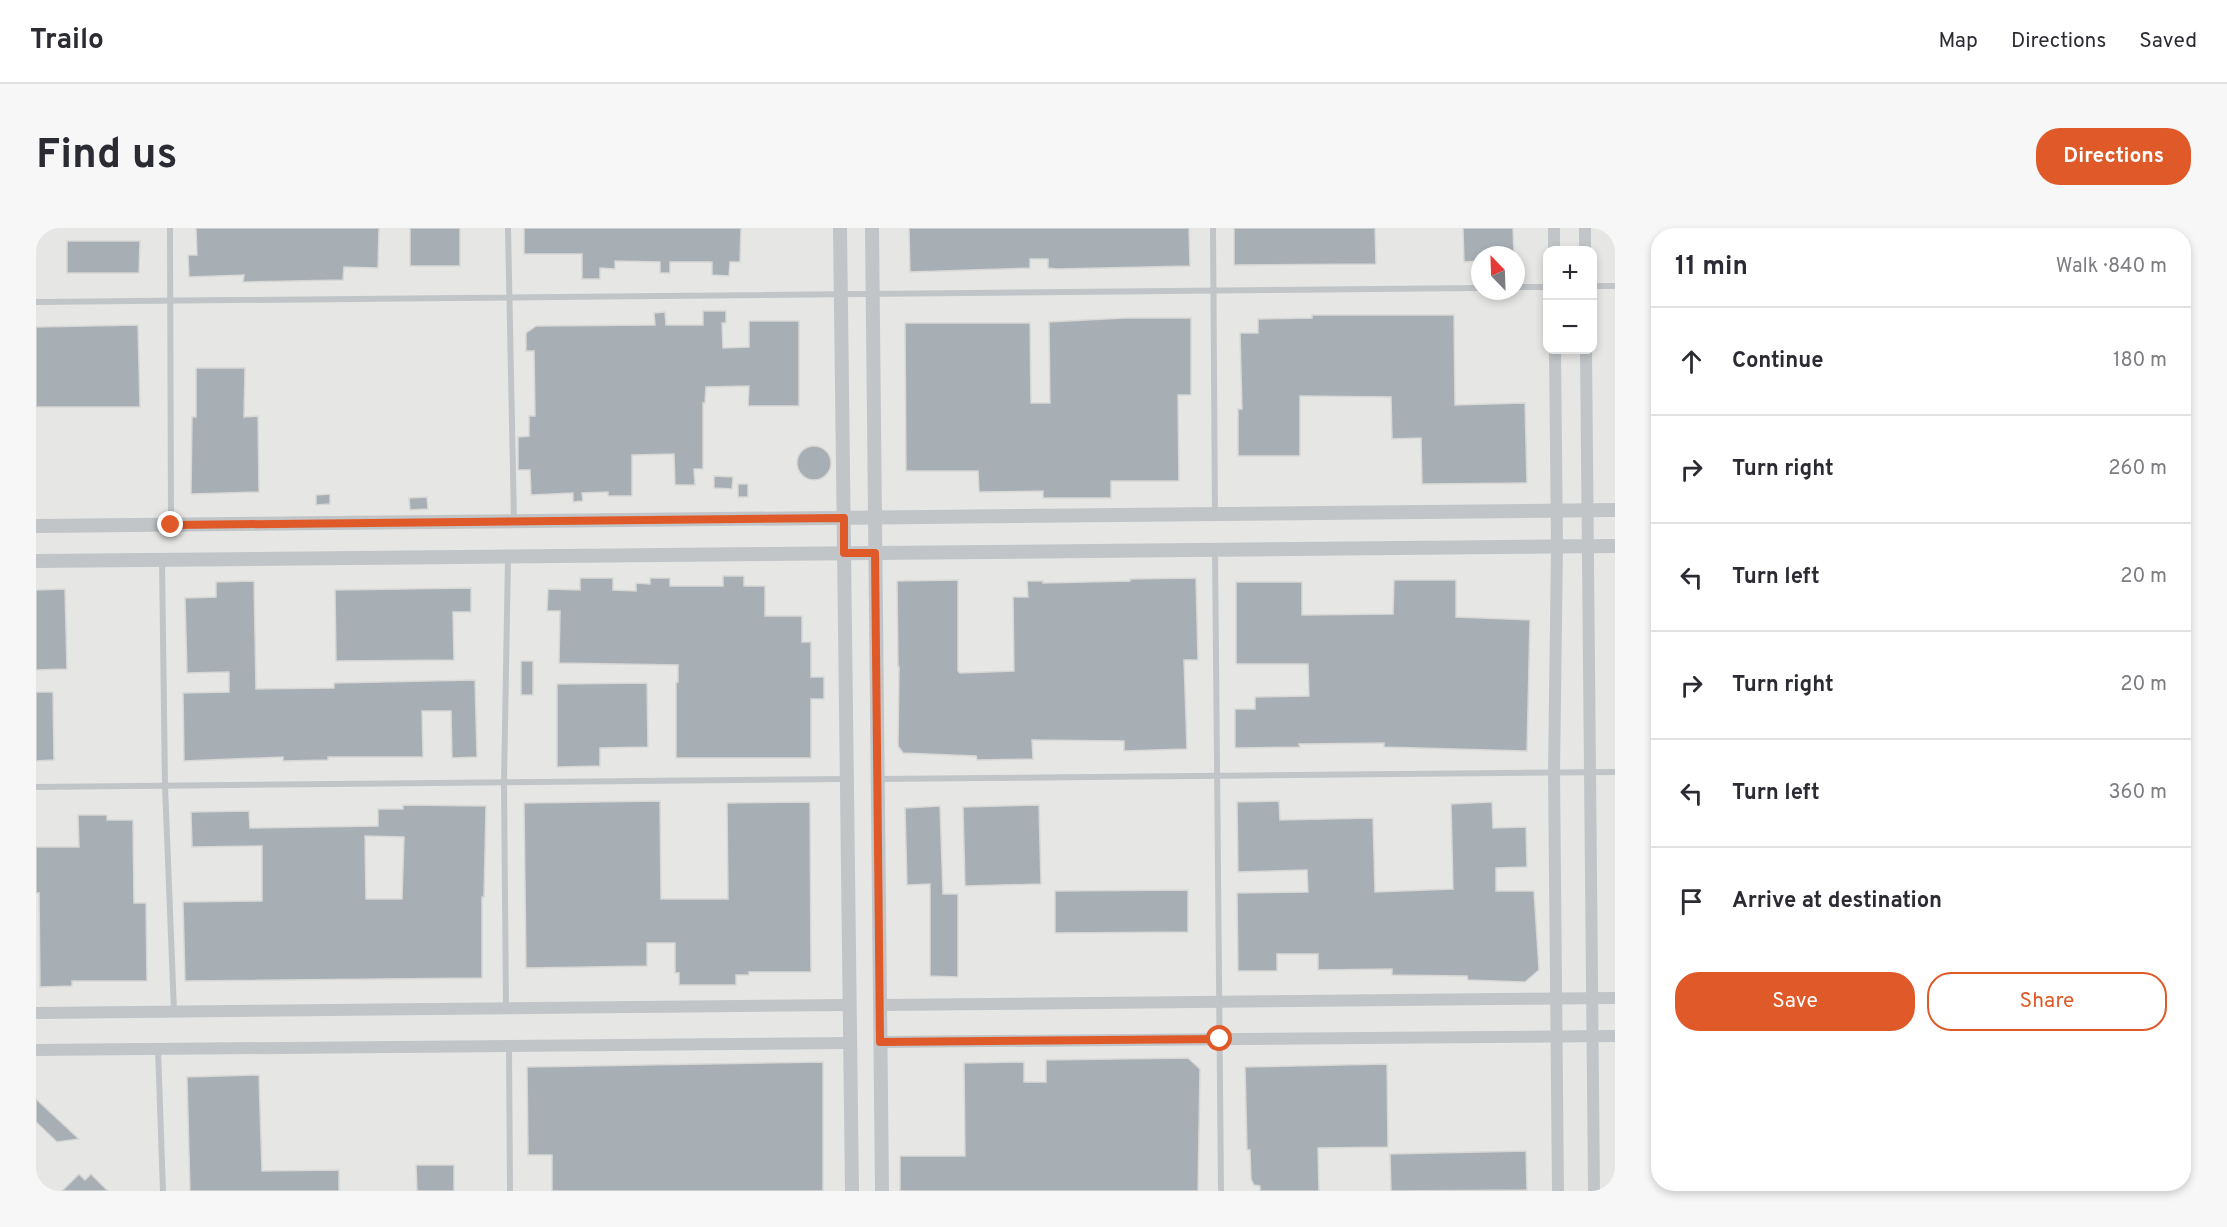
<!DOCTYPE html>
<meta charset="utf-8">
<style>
:root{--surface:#fff;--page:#f7f7f7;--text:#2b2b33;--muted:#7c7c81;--line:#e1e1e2;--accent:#df5a28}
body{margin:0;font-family:Overpass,sans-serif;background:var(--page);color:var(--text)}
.controls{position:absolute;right:18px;top:18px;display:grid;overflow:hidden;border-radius:12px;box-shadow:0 3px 9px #0003}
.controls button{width:54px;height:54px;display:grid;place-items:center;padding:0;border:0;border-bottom:2px solid var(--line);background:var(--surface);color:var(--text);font:30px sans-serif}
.compass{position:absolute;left:1435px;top:18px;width:54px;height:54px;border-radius:50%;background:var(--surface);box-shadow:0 3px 9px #0003;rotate:337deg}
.stop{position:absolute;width:18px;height:18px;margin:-14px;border:4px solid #df5a28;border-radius:50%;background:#fff}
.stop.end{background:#df5a28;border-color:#fff;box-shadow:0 2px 6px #0008}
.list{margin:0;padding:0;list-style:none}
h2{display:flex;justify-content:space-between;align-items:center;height:78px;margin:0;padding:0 24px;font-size:26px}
h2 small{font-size:20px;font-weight:400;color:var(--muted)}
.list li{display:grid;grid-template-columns:39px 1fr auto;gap:18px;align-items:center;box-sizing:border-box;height:108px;padding:0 24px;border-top:2px solid var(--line)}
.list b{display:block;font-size:22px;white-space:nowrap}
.list em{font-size:20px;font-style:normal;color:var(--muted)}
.actions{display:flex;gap:12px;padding:18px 24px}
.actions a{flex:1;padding:14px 0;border:2px solid var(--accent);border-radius:24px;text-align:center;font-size:21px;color:var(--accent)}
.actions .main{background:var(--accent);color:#fff}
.icon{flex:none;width:33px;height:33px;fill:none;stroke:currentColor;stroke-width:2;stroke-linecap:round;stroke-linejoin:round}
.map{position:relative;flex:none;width:1579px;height:963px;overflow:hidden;border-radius:24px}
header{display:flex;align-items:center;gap:36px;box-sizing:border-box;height:84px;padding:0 30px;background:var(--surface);border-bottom:2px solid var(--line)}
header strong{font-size:28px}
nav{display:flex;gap:33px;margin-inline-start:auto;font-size:21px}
.intro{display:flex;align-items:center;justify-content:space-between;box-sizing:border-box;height:144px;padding:0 36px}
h1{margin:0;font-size:42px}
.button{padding:15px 27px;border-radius:24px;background:var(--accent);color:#fff;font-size:21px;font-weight:700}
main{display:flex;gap:36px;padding:0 36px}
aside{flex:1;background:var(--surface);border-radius:24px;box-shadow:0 3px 9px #0003}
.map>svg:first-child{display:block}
.built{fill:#e6e7e5;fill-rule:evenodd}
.building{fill:#a7aeb4;stroke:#d7d7d5;stroke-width:1.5;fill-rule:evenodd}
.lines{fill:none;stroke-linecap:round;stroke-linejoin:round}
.service{stroke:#c1c5c8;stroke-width:6}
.minor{stroke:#c1c5c8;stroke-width:12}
.tertiary{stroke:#c1c5c8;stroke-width:14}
.route{stroke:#df5a28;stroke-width:8}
</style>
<header>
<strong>Trailo</strong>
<nav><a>Map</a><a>Directions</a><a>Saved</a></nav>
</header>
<div class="intro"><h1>Find us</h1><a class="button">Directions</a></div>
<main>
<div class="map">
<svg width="1579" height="963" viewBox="0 0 1579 963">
<rect width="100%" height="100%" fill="#f5f6f2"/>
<path class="built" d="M0,0h1579v963h-1579zM1512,22h44v100h-44zM1444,27h36v36h-36z"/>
<g class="building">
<polygon points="160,0 343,0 342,40 308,39 307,52 207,54 208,47 153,49 152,27 161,27"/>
<rect x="374" y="0" width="50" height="38"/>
<polygon points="488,0 705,0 704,34 694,34 693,48 676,47 676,34 634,34 634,45 624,45 624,34 579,33 579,41 564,40 564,51 546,51 546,26 488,26"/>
<polygon points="873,0 1153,0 1154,38 1021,41 1012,40 1012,31 994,31 994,40 874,44"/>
<polygon points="1198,0 1339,0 1340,36 1198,37"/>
<polygon points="1427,0 1477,0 1478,27 1444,27 1444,33 1428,34"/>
<polygon points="31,13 104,13 103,45 31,45"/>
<polygon points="667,83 690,83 690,95 686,95 687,120 713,119 713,93 763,93 763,178 712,178 713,158 670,159 669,175 667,175 667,241 658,241 659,257 639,257 638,226 596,227 596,268 572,268 572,264 546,265 547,273 537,274 537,265 495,267 494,242 482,242 482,209 493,208 493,188 499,188 498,123 490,123 490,105 500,98 619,97 618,85 629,84 630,97 667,97"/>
<polygon points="1276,87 1418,87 1419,177 1489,175 1491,255 1386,256 1385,210 1356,211 1355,169 1264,168 1264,228 1202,228 1202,181 1206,181 1204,105 1222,105 1222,91 1276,90"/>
<polygon points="1088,90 1155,90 1155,167 1142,167 1143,253 1075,253 1075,270 1007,270 1007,263 943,264 942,243 870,243 869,95 994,95 995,175 1014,175 1013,94"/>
<polygon points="102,97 104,179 0,179 0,99"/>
<polygon points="160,140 209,140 208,189 222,188 223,264 155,266 156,189 160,189"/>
<circle cx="778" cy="235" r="17"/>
<polygon points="678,248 697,249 696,261 678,260"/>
<rect x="702" y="256" width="10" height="13"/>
<polygon points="294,266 294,276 280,277 280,267"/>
<polygon points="391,269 392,281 374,282 373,270"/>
<polygon points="687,348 708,348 708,358 729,358 729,388 766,388 766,414 775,414 775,449 788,449 788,471 775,471 775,530 640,530 640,454 642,454 642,437 523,435 524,383 511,383 512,361 544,362 544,350 577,350 577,362 600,363 600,355 614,356 614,350 634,350 634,358 687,358"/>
<polygon points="1160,350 1162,432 1148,432 1151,521 1088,523 1088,513 996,512 997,531 941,532 940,528 867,525 862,518 863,439 862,439 861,353 922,352 922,443 924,445 978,443 977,369 992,369 991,353 1007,353 1007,355 1094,353 1094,351"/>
<polygon points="1358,352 1420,352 1420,389 1494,392 1491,523 1348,519 1348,515 1263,516 1264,519 1199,520 1199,481 1219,481 1219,469 1273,468 1272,436 1200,436 1200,354 1266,354 1266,387 1357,386"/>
<polygon points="218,353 220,461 298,460 298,455 439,452 441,529 416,530 415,483 386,483 387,529 292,529 292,532 247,533 247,529 148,533 147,465 193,464 193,444 151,445 149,370 180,369 180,354"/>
<polygon points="435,360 435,384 417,384 418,432 300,433 299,362"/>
<polygon points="29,361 31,441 0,442 0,362"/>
<rect x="485" y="433" width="12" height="34"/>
<polygon points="611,455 612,519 564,520 564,538 521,539 521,456"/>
<polygon points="0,464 17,464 18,532 0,533"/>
<polygon points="624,573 625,671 692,671 691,575 774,574 775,744 713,744 713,747 700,747 700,757 643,757 643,745 639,745 639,715 611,715 611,738 490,740 488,575"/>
<polygon points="1243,573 1244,592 1337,590 1339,664 1417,661 1415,576 1456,574 1457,600 1490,599 1491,639 1460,640 1460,663 1498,663 1503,742 1489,754 1432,752 1431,748 1356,747 1356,741 1282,742 1282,726 1241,726 1241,743 1202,743 1201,665 1272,664 1271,642 1202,644 1201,574"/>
<path d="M367,577l83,1 -2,91h-2v81l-297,3 -2,-79 79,-1v-55l-70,1 -1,-35 58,-1 1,17 128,-2v-17h25zM329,608l39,1 -2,62h-36z"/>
<polygon points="1003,577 1005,656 929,658 927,579"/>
<polygon points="904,578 907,666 922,666 922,749 894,748 894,656 871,657 869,580"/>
<polygon points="42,587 71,587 71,592 97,592 98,675 110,675 111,753 36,753 36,758 4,759 3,665 0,665 0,619 43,619"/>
<polygon points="1152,662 1152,704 1019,705 1019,663"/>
<polygon points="1152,830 1164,841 1162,963 864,963 864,928 929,928 928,835 988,834 988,854 1010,854 1010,832"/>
<polygon points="787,834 787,963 516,963 516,927 492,927 491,839"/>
<polygon points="1351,836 1352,919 1282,920 1283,963 1224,963 1224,958 1218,957 1215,951 1214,922 1211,922 1209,839"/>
<polygon points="223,847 226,943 303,942 303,963 154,963 151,849"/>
<polygon points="0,871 43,911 21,914 0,894"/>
<polygon points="1490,923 1491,962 1355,963 1354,926"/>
<polygon points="380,937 418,937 418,963 381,963"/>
<polygon points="43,946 49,952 55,946 72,963 26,963"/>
</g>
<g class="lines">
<g class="service">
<polyline points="134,0 135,296"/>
<polyline points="472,0 478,293"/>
<polyline points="1177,0 1179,286"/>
<polyline points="1556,58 1579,58"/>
<polyline points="1480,59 1512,59"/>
<polyline points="0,74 1444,60"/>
<polyline points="1179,322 1185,963"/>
<polyline points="126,332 129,558 138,783"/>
<polyline points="842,551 1579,544"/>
<polyline points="0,559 810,551"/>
<polyline points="470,780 468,555 472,329"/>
<polyline points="473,818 474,963"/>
<polyline points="122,821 127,963"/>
</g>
<g class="minor">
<polyline points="1518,0 1518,22"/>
<polyline points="1549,0 1549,22"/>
<polyline points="1519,122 1521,319 1518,544 1522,963"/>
<polyline points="1550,122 1558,963"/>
<polyline points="844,777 1579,770"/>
<polyline points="0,785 813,777"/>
<polyline points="844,814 1579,808"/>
<polyline points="0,822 814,815"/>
</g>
<g class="tertiary">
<polyline points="804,0 816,963"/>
<polyline points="836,0 846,963"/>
<polyline points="0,298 1579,282"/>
<polyline points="0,333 1579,318"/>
</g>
</g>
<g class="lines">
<polyline class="route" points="135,297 808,290 808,325 839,325 844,814 1184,811"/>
</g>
</svg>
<div class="controls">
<button>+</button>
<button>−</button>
</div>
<svg class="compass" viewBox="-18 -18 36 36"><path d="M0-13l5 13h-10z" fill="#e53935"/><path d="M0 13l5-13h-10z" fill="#7c7c81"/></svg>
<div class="stop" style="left:1184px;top:811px"></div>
<div class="stop end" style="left:135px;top:297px"></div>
</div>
<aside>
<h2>11 min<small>Walk · 840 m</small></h2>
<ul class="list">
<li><svg class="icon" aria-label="ahead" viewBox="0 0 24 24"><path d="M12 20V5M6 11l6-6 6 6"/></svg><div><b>Continue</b></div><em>180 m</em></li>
<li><svg class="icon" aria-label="right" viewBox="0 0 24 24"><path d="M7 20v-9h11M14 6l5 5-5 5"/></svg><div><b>Turn right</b></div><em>260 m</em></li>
<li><svg class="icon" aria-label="left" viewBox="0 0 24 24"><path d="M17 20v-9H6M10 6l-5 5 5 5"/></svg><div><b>Turn left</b></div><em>20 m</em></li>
<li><svg class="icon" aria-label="right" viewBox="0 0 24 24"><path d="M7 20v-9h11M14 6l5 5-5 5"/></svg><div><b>Turn right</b></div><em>20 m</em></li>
<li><svg class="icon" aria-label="left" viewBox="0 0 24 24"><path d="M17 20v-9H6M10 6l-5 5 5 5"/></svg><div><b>Turn left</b></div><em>360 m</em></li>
<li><svg class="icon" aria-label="arrive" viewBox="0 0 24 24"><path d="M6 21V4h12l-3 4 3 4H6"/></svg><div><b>Arrive at destination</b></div></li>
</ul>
<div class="actions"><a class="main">Save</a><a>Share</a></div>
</aside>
</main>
